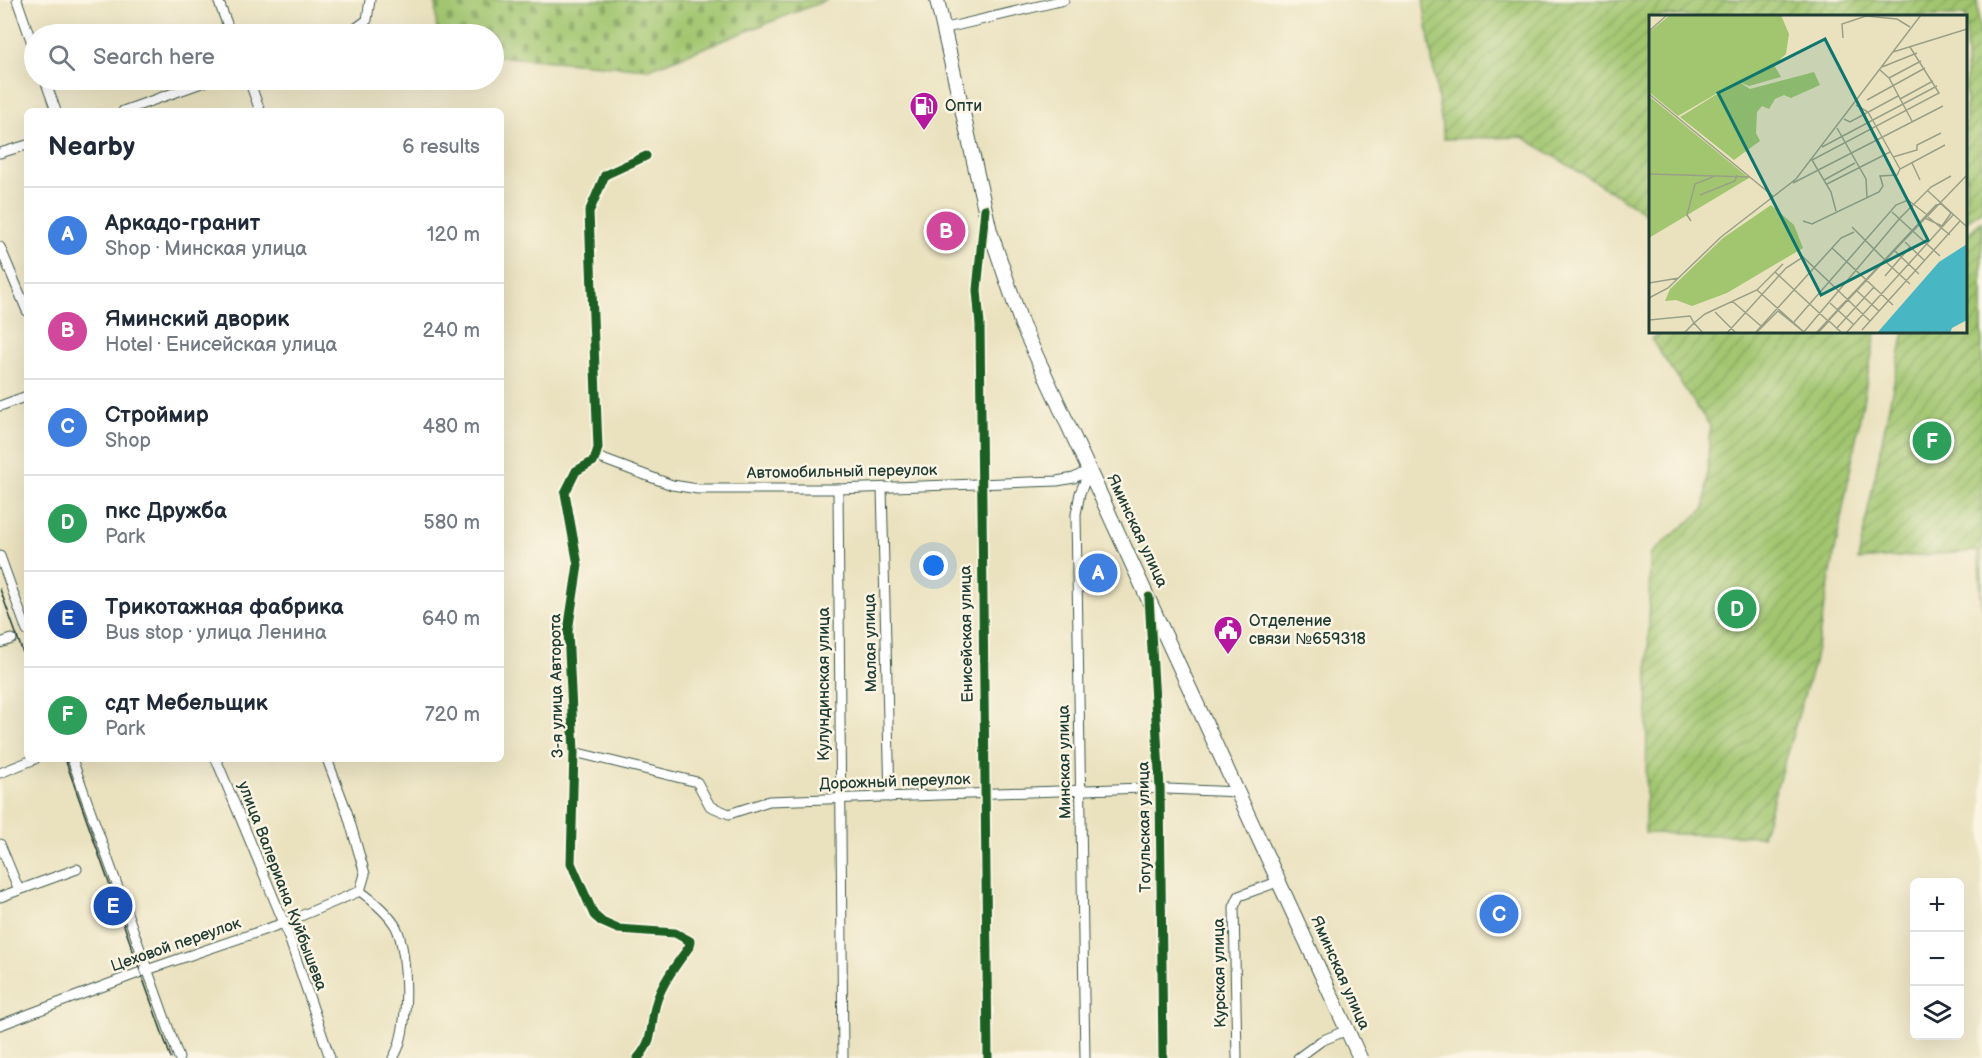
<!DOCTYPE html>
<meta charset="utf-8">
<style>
:root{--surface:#fff;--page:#f6f6f7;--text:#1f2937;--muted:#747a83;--line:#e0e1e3;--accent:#7c3aed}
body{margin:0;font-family:"Balsamiq Sans",sans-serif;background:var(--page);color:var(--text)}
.controls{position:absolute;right:18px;bottom:18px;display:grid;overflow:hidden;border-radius:9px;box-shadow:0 6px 24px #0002}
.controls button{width:54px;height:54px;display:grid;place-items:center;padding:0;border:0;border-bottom:2px solid var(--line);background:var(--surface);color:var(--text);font:30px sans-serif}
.you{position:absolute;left:934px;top:566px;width:21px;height:21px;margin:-15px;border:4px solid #fff;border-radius:50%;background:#1a73e8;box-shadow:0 0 0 9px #1a73e833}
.badge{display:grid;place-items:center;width:39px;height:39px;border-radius:50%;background:var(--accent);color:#fff;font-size:20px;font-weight:700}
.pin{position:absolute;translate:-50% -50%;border:3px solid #fff;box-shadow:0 2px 6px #0006}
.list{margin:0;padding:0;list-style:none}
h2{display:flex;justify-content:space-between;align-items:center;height:78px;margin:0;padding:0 24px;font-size:26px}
h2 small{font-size:20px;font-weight:400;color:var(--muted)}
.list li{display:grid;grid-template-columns:39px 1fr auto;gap:18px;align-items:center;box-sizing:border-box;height:96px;padding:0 24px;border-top:2px solid var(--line)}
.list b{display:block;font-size:22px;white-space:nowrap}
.list p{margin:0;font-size:20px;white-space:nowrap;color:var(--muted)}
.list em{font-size:20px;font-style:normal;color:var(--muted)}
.icon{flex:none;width:33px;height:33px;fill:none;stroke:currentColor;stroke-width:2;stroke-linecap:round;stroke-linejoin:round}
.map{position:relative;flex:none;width:1982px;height:1058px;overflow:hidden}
.search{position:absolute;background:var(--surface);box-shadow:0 6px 24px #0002;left:24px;top:24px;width:480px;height:66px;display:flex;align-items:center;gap:15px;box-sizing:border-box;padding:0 21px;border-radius:33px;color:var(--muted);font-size:22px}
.panel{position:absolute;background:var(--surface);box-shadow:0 6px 24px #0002;left:24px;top:108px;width:480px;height:654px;border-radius:9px}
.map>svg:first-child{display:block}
.cemetery{fill:url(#cemetery-stones);stroke:#608252;stroke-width:1.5}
.garden{fill:url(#garden-furrows);stroke:#608252;stroke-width:1.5}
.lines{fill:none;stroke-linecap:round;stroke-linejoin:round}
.minor-casing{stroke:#3d5649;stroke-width:11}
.primary-casing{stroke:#3d5649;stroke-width:16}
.minor{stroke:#fff;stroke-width:9}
.primary{stroke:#fff;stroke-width:14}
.tram{stroke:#1f3d34;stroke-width:1.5}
.cycleway-casing{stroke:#fcf5e5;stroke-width:13}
.cycleway{stroke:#1b5e20;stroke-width:9}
.labels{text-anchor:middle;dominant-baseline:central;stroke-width:5;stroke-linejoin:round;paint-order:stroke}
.poi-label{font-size:16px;fill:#1f3d34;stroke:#fcf5e5;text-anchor:start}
.street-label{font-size:16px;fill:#1f3d34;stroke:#fcf5e5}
.inset-road{fill:none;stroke:#99a087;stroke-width:1.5}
.view{fill:#0f766e;fill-opacity:0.15;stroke:#0f766e;stroke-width:3}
.inset-edge{fill:none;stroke:#1f3d34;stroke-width:3}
</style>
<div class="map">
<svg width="1982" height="1058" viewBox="0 0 1982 1058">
<defs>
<pattern id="cemetery-stones" width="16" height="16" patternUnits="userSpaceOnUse" patternTransform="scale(1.5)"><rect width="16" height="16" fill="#a2c670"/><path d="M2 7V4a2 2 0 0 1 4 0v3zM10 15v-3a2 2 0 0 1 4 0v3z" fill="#83a25d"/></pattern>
<pattern id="garden-furrows" width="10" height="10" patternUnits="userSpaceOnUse" patternTransform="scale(1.5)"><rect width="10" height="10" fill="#a2c670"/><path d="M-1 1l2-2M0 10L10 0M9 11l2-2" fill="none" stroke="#83a25d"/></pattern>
</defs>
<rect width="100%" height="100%" fill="#fcf5e5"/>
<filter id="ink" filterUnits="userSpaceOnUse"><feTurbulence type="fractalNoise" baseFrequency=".0167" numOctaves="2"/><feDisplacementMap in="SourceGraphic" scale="12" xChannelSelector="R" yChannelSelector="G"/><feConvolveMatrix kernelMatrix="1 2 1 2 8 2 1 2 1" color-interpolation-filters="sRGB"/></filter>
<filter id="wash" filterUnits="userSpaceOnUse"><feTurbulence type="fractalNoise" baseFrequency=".008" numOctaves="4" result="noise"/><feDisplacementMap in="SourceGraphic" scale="24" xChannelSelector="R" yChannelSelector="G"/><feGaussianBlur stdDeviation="1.35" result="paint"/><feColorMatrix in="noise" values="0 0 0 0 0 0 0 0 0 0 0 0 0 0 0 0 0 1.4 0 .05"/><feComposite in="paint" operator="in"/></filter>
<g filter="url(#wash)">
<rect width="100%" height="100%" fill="#eae2bf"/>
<polygon class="cemetery" points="435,0 827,0 649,69 494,56 494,34 437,34"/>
<g class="garden">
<polygon points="1423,0 1977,0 1982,61 1982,211 1966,221 1966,16 1650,16 1650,216 1523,137 1444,139"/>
<polygon points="1982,221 1982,607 1978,551 1858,560 1904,332 1966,332 1966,235"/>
<polygon points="1662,332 1876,332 1814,663 1762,836 1645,833 1650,554 1705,508 1710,426 1651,339"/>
</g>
</g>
<g filter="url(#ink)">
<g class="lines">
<g class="minor-casing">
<g id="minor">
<polyline points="17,0 34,49"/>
<polyline points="218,0 231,34"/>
<polyline points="942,29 1064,0"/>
<polyline points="348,34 367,20 370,0"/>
<polyline points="45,80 56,111"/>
<polyline points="249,80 260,111"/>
<polyline points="123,111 210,80"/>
<polyline points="0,153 27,145"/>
<polyline points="984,218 977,290 980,325 988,1058"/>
<polyline points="0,247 27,311"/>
<polyline points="0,406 27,396"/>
<polyline points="597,457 672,485 698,489 838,489 1057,481 1074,478 1090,469"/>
<polyline points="882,488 890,797"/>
<polyline points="838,489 843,1058"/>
<polyline points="0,556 27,631"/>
<polyline points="1150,608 1160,789 1163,1058"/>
<polyline points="0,643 12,639"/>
<polyline points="574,752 697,782 710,806 729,814 769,801 1143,788 1239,792"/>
<polyline points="72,759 179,1058"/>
<polyline points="216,759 284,923 330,1058"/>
<path d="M327,759l20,53 18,62 -5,17c12,9 28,22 36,36 13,26 14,106 -3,131"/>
<polyline points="0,773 35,759"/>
<polyline points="0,844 19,890"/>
<polyline points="0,897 77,869"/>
<polyline points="0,1025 141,972 284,923 360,891"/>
<path d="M638,1058c18,-21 11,-34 19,-58 7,-20 20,-36 32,-53l1,-6 -15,-8 -57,-4 -16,-7 -8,-7 -23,-52 3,-111 -6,-121 10,-66 -13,-72 11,-22 18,-10 4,-13 -9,-236 16,-37 41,-19"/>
<polyline points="1085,1058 1076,514 1080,493 1090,469"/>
<polyline points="1237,1058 1234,907 1239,896 1280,881"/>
<polyline points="1298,1058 1321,1041 1347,1030"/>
</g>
</g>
<g class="primary-casing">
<polyline id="primary" points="937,0 990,231 1022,325 1360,1058"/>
</g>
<use href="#minor" class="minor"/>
<use href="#primary" class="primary"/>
<g class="tram">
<polyline points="0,589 27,664"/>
<polyline points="65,759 171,1058"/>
</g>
<g class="cycleway-casing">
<g id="cycleway">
<polyline points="985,209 977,290 980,325 988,1058"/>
<polyline points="1149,597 1160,789 1163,1058"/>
<path d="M638,1058c18,-21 11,-34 19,-58 7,-20 20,-36 32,-53l1,-6 -15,-8 -57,-4 -16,-7 -8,-7 -23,-52 3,-111 -6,-121 10,-66 -13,-72 11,-22 18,-10 4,-13 -9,-236 16,-37 41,-19"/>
</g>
</g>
<use href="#cycleway" class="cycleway"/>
</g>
</g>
<defs>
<g id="fuel-pin" transform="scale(1.5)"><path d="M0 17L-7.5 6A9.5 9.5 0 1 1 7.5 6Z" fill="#b5179e" stroke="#fcf5e5"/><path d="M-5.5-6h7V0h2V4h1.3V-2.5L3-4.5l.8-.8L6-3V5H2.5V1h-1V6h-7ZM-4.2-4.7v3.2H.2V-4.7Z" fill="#fff"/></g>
<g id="civic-pin" transform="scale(1.5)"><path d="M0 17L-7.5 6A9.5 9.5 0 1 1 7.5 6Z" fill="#b5179e" stroke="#fcf5e5"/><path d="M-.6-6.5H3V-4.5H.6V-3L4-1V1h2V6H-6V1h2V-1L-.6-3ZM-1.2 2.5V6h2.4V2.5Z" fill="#fff"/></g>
</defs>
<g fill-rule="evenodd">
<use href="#fuel-pin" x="924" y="106"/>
<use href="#civic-pin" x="1228" y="630"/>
</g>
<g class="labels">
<g class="poi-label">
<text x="945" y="106">Опти</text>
<text x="1249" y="621">Отделение<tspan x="1249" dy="18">связи №659318</tspan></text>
</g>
<g class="street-label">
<text transform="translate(842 472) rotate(-1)">Автомобильный переулок</text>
<text transform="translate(1137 531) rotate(65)">Яминская улица</text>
<text transform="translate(967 634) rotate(-91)">Енисейская улица</text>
<text transform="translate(871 643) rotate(-91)">Малая улица</text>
<text transform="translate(824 684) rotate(-90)">Кулундинская улица</text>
<text transform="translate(557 686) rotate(-91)">3-я улица Авторота</text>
<text transform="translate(1065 762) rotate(-91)">Минская улица</text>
<text transform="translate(895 782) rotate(-2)">Дорожный переулок</text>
<text transform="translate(1145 827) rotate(-91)">Тогульская улица</text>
<text transform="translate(282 886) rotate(69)">улица Валериана Куйбышева</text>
<text transform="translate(176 945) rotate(-19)">Цеховой переулок</text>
<text transform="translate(1220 973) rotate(-91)">Курская улица</text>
<text transform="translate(1340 973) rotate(66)">Яминская улица</text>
</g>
</g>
<g transform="translate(1649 15)">
<rect width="318" height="318" fill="#eae2bf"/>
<path d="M122,190l23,20 9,23 -76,45 -35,13 -16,-6 -11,1 5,-12 53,-51z" fill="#a2c670"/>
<path d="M21,0h111l8,19 -3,20 -12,11 7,12 -32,9 -10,-4 11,7 64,-17 6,13 -29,13 -7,-3 -9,4 -6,10 -7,-3 -5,6 -1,21 4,8 -26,19 -54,-43 58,-36 -60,35 -29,-24v-60zM0,81l100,82 -100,60z" fill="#a2c670"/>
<path d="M318,229v76l-15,8 -2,5h-73l62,-71z" fill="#49b6c4"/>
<path class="inset-road" d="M0,16l18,-16M194,23l-1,-14 24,-8 31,3 13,8M244,37l74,-23M233,52l35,-14M231,55l9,8 23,43M240,63l32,-17M0,79l125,103M251,84l33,-18M218,85l58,-32M207,90l12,7 32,57M195,104l6,3 48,-26M188,113l29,51 1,19M173,132l115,-61M244,142l24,-7v-5l24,-12M263,148l8,17M0,159l101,3M175,165l31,-17M144,168l150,-77M178,169l63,-32M279,176l39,36M51,180l35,-14 2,-6M187,196l-5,-19 -19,-32 127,-67 -29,-46M243,197l48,44M279,202l22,18M42,206l-4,-6 8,-31 20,-8M154,206l9,3 67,-32 4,-6 -3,-10 17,-1 3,-6 45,-24M203,212l32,32M256,227l20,19M183,233l61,57M246,236l24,23M236,246l25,23M126,257l52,48M236,261l25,-29M0,268l30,-5M108,275l47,42M208,276l22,20M0,283l19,-10 53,-51 75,-58 125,-164M83,286l29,25M181,288l23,21M188,295l130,-135M66,297l21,21M0,305l41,-4 4,7 -10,10M145,307l102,-117 12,-5 18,14M187,314l38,-42M213,315l98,-109M54,318l-9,-10 11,-9 52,-24 26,-26M78,318l59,-65 17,-11 67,64M106,318l86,-95 13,-6M107,318l22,-22 27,22M154,318l97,-115 31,-31 20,-11M167,318l120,-128 5,-1 10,9 -9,13 -17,-8 -108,115M169,318l11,-12 13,12M197,318l107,-118"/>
<path class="view" d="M176,24l103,201 -107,55 -103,-202z"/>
<rect width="318" height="318" class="inset-edge"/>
</g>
</svg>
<div class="controls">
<button>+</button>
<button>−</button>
<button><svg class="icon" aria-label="layers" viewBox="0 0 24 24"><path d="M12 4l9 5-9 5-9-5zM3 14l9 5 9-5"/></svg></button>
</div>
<div class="you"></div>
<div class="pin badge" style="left:1098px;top:573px;background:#3f7fe0">A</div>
<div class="pin badge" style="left:946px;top:231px;background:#d1479c">B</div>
<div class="pin badge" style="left:1499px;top:914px;background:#3f7fe0">C</div>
<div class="pin badge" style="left:1737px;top:609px;background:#2e9e5b">D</div>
<div class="pin badge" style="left:113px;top:906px;background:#1a4fb4">E</div>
<div class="pin badge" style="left:1932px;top:441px;background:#2e9e5b">F</div>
<div class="search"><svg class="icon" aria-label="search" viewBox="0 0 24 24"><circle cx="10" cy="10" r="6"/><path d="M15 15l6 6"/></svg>Search here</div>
<section class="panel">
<h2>Nearby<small>6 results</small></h2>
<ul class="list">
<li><span class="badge" style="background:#3f7fe0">A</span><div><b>Аркадо-гранит</b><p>Shop · Минская улица</p></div><em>120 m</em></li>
<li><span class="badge" style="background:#d1479c">B</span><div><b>Яминский дворик</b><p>Hotel · Енисейская улица</p></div><em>240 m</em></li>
<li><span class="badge" style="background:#3f7fe0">C</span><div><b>Строймир</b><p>Shop</p></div><em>480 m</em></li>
<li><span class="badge" style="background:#2e9e5b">D</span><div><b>пкс Дружба</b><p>Park</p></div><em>580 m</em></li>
<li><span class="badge" style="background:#1a4fb4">E</span><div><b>Трикотажная фабрика</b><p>Bus stop · улица Ленина</p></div><em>640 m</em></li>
<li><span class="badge" style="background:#2e9e5b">F</span><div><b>сдт Мебельщик</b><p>Park</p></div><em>720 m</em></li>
</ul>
</section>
</div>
